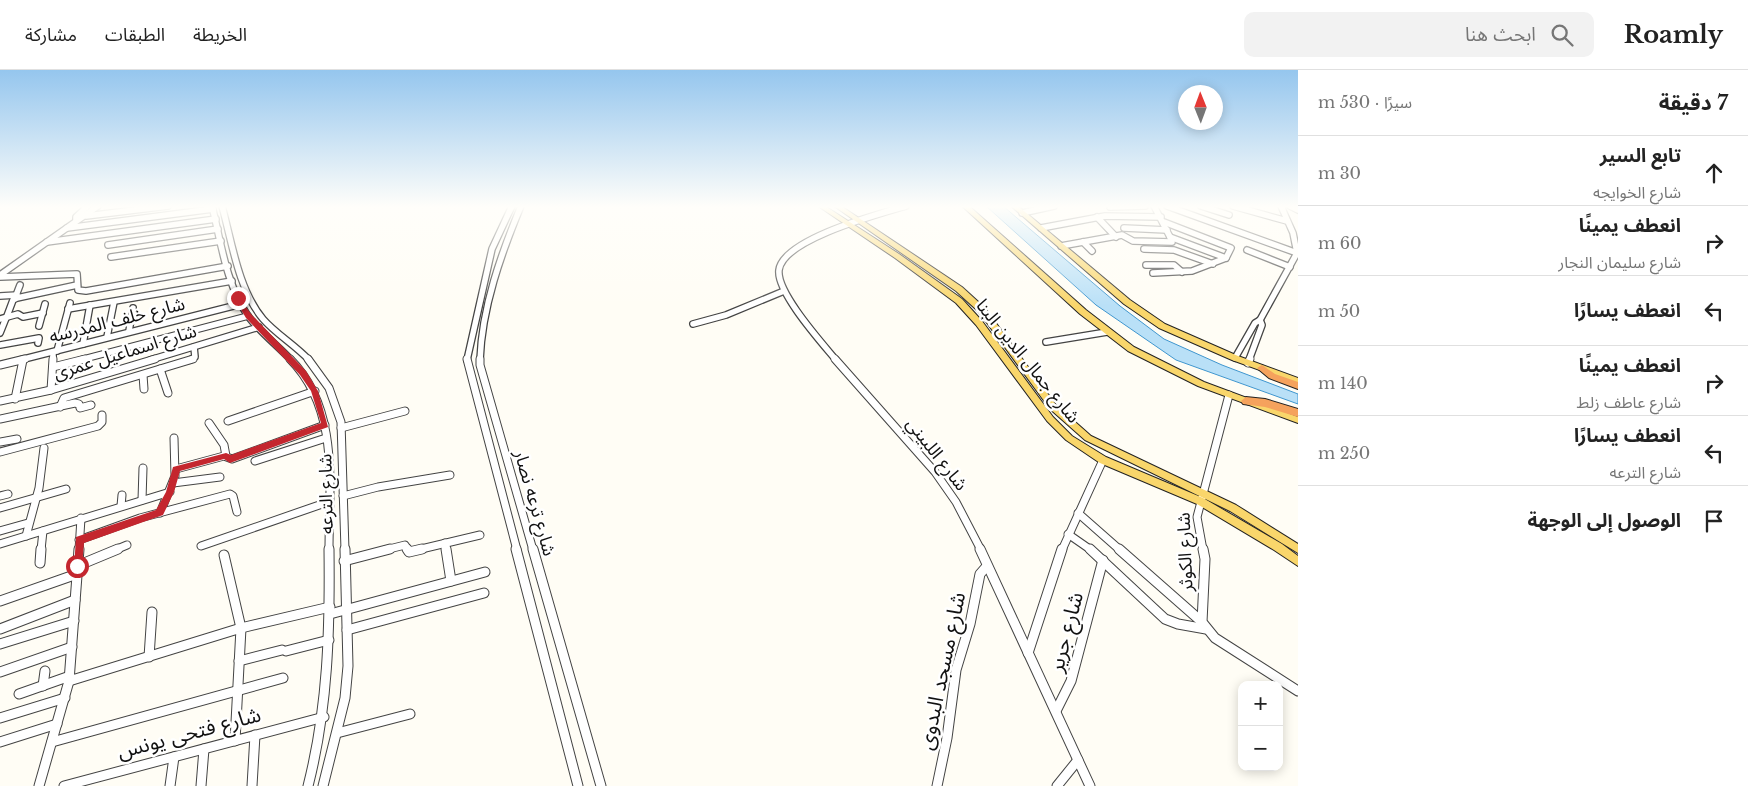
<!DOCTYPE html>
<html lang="ar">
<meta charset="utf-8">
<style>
:root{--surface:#fff;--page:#f2f2f2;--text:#222;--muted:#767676;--line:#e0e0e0}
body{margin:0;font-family:"Libre Baskerville","Noto Sans Arabic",serif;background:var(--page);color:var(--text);direction:rtl}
.controls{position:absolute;right:15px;bottom:15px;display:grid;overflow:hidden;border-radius:10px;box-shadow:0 2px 12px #0003}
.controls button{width:45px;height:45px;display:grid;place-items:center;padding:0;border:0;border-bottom:1px solid var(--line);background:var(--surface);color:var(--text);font:25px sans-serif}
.compass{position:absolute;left:1178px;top:15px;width:45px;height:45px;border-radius:50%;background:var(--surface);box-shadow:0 2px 12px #0003;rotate:359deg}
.stop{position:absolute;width:15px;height:15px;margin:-11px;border:4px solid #c4262e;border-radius:50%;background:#fff}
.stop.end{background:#c4262e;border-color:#fff;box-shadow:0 1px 5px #0008}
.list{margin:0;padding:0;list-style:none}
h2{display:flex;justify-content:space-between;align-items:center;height:65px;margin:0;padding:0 20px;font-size:21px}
h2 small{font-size:16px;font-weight:400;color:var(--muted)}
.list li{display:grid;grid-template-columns:32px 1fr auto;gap:15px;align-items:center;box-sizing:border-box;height:70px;padding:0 20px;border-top:1px solid var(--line)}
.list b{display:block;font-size:19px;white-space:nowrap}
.list p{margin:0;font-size:16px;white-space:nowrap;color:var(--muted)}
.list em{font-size:16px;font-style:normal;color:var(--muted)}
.icon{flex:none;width:28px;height:28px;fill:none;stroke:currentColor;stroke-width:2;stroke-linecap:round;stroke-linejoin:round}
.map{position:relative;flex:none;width:1298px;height:716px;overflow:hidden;direction:ltr}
header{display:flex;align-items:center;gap:30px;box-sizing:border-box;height:70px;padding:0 25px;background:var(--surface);border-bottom:1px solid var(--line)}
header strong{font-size:24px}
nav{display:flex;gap:28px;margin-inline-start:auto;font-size:18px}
.search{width:350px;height:45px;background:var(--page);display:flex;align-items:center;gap:12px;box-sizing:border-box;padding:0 18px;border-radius:10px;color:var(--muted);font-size:19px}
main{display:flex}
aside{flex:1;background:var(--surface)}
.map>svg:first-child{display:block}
.water{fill:#b9e0f7;stroke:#3f96cf}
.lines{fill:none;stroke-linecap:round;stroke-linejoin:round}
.minor-far2-casing{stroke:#444;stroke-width:8}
.minor-far1-casing{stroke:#444;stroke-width:9}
.minor-casing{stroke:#444;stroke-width:11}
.major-casing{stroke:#222;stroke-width:2}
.highway-casing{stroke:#222;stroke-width:2}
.minor-far2{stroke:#fff;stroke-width:5.5}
.minor-far1{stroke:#fff;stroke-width:7}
.minor{stroke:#fff;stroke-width:9}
.major{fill:#f9d66b;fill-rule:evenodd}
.highway{fill:#f5a25d;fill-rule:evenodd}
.route{fill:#c4262e}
.labels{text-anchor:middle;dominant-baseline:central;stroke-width:5;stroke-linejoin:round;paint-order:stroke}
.street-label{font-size:18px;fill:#111;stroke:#fff}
.near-street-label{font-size:21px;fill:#111;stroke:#fff}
</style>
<header>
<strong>Roamly</strong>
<div class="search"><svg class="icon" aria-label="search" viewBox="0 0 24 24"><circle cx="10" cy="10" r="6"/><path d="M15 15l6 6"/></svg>ابحث هنا</div>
<nav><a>الخريطة</a><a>الطبقات</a><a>مشاركة</a></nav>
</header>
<main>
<aside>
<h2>7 دقيقة<small>سيرًا · 530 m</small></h2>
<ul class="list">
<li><svg class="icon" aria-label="ahead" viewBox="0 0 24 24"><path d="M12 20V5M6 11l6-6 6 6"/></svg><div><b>تابع السير</b><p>شارع الخوايجه</p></div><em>30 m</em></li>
<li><svg class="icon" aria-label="right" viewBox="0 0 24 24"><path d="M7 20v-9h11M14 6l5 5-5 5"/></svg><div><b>انعطف يمينًا</b><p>شارع سليمان النجار</p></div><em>60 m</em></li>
<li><svg class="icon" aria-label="left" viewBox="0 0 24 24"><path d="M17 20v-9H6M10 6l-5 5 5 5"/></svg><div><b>انعطف يسارًا</b></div><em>50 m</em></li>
<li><svg class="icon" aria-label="right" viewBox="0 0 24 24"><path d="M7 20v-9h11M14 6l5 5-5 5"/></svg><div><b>انعطف يمينًا</b><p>شارع عاطف زلط</p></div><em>140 m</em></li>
<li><svg class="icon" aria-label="left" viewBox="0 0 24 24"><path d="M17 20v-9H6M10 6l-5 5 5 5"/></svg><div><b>انعطف يسارًا</b><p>شارع الترعه</p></div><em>250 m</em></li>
<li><svg class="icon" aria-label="arrive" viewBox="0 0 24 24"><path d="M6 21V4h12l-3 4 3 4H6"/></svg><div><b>الوصول إلى الوجهة</b></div></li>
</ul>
</aside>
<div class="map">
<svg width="1298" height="716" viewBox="0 0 1298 716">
<rect width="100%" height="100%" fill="#fffdf5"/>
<polygon class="water" points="986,136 1003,136 1120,236 1164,269 1222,295 1298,324 1298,334 1176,290 1096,235"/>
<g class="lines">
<g class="minor-far2-casing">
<g id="minor-far2">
<path d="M212,136c9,36 14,78 36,110 12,16 29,29 43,44"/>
<path d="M222,136c10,36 16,83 41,113 13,15 32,26 46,41"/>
<polyline points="1154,136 1171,169"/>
<polyline points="1167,136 1297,183"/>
<polyline points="1201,136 1229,145"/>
<polyline points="1233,136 1287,151"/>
<polyline points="1290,136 1298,140"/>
<polyline points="1110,137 1145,136"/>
<polyline points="1022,143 1054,136"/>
<polyline points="86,146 168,136"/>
<polyline points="1097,147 1116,167"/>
<polyline points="76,150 76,147 88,136"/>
<polyline points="67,158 213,139"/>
<polyline points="1041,158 1105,146 1161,147"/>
<polyline points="1124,158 1167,160"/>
<polyline points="1170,167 1226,188"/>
<polyline points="47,172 216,149"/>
<polyline points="1083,172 1092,181"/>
<polyline points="108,175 218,159"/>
<polyline points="1061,176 1122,165 1133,171 1172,172"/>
<polyline points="1144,179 1174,180 1213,194"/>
<polyline points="1247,180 1290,197"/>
<polyline points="111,187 221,171"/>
<polyline points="1146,195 1174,195 1182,202"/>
<polyline points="1153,203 1192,201 1226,188 1231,178 1164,152"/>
<polyline points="0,205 98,136"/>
<polyline points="0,207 77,204 78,220 86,221 228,196"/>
<polyline points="0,226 17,225"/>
<polyline points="15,228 20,215"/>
<polyline points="68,239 232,211"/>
<polyline points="7,246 13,230 17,228 77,215"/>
<polyline points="0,249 18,244 23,247 43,243"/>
<polyline points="693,254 726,245 784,221"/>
<polyline points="39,256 45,234"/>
<polyline points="129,261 133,238"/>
<polyline points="0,263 6,248"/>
<polyline points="107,267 114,232"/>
<polyline points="1046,272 1107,262"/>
<polyline points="83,274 90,235"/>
<polyline points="0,275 39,268 38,273"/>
<polyline points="57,281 70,233"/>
<polyline points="1235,288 1255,253 1260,250 1297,183 1293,163 1281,136"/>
<polyline points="20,290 241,234"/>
<polyline points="53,290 53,282"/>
<polyline points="80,290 248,246"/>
<polyline points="150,290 259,257"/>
<polyline points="190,290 195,287 194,277"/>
<polyline points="467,290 492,179 512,136"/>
<path d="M480,290c2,-53 21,-106 41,-154"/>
<path d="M836,290c-14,-17 -60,-68 -57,-90 4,-31 100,-56 127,-64"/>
<polyline points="1249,290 1262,255 1260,250"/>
</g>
</g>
<g class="minor-far1-casing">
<g id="minor-far1">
<path d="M290,289c50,50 39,126 39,191"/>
<polyline points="308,289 329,318 341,352 345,480"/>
<polyline points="467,289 517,480"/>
<polyline points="480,289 480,295 533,480"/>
<polyline points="835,289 935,402 956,432 981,480"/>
<polyline points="1248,293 1250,289"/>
<polyline points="0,295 25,289"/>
<polyline points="53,297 85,289"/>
<polyline points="160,299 168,323"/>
<polyline points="143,305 144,319"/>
<polyline points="51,320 53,289"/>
<polyline points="15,329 23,290"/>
<polyline points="0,331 51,320 155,289"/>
<polyline points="60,337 64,328 193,289"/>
<polyline points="0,349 75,333 79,334 80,338 91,335"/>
<polyline points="228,351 315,321"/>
<polyline points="209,353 224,375 226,386"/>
<polyline points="341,358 405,341"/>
<polyline points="0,372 17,369"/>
<polyline points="0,382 98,356 102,352 102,345"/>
<polyline points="255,391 326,368"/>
<polyline points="176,399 224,386 232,389 325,355"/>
<polyline points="173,413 220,407"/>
<polyline points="0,426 8,424"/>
<polyline points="343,426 378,417 450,405"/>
<polyline points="142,430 143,398"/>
<polyline points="121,436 122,425"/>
<polyline points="0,438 66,419"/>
<polyline points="160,443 175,406 174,368"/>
<polyline points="1078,443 1120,480"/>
<polyline points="0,461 28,453"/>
<polyline points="1068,464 1091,480"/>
<polyline points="26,466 39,418 44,378"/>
<polyline points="79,470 140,448 230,424 233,426 237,442"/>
<polyline points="445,473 446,480"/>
<polyline points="0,474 170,422"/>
<polyline points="201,476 328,432"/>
<polyline points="41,480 43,461"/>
<polyline points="79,480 81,448"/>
<polyline points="115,480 127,475"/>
<polyline points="385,480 405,475 408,480"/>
<polyline points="417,480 480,465"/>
<polyline points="1062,480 1103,390"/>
<polyline points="1203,480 1197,447 1229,325"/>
</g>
</g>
<g class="minor-casing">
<g id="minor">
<polyline points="407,479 409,482 422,479"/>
<polyline points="446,479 451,511"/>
<polyline points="516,479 578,716"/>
<polyline points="533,479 601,716"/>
<polyline points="980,479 1090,716"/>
<polyline points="1090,479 1165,549 1178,554 1206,559"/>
<polyline points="1119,479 1202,552"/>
<polyline points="1203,479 1205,489 1202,552 1215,568 1298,621"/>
<polyline points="224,485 241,558 235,671"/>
<polyline points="344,491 390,479"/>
<polyline points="40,493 41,479"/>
<polyline points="77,496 118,479"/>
<polyline points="0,531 77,504"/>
<polyline points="330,544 485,502"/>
<polyline points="0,559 75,530"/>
<polyline points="347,560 484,523"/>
<polyline points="0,574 74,551"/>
<polyline points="286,581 329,570"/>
<polyline points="1028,583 1062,479"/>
<polyline points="149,587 152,542"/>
<polyline points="239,591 282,580"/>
<polyline points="0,602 72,577"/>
<polyline points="69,611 241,558 330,537"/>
<polyline points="43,616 45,601"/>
<polyline points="19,624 70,606"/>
<polyline points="1056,641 1071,611 1103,490"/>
<polyline points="0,648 65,628"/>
<polyline points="337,663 410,644"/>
<polyline points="0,672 57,654"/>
<polyline points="52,672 283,608"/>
<polyline points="39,716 69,611 79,479"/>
<polyline points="64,716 324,647"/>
<polyline points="170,716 174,687"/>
<polyline points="201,716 204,679"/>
<polyline points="252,716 255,665"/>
<path d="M308,716c20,-78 22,-156 21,-237"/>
<polyline points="323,716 345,628 348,596 345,479"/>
<polyline points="937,716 947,668 956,600 970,554 980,504 987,496"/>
<polyline points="1057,716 1078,690"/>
</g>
</g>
<g class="major-casing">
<g id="major">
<polygon points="818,136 825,136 899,184 962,229 982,251 1053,347 1072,366 1106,387 1203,428 1282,474 1298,486 1298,496 1274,480 1197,434 1100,393 1066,370 1047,351 976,255 956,233 895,188"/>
<polygon points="834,136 841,136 962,217 985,238 1056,335 1091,366 1236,435 1298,474 1298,483 1230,441 1085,370 1050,339 979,242 956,221"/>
<polygon points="962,136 969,136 1086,240 1134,277 1204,312 1298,347 1298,353 1198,316 1128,281 1080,244"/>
<polygon points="1011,136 1018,136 1130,230 1165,254 1238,286 1298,308 1298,314 1232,290 1159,258 1124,234"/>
</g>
</g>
<g class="highway-casing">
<g id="highway">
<polygon points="1262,295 1275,304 1298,312 1298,319 1269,308 1257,298"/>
<polygon points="1246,327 1265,329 1298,339 1298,347 1265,337 1243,334 1241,331"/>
</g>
</g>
<use href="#minor-far2" class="minor-far2"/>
<use href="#minor-far1" class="minor-far1"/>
<use href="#minor" class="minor"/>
<use href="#major" class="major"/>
<use href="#highway" class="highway"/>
</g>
<linearGradient id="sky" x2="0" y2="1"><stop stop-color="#95c6ee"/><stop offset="0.58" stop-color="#fffefa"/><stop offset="1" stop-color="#fffefa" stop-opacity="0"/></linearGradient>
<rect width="1298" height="236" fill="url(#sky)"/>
<polygon class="route" points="238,226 251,244 306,301 318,321 328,357 230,393 224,389 180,401 174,422 163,445 84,473 82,496 80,499 74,499 76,467 156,440 166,422 173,397 226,383 231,385 321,353 311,321 300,305 246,248 234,228"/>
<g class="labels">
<g class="street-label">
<text transform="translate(117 250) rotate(-14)">شارع خلف المدرسه</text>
<text transform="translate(125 282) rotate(-17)">شارع اسماعيل عمرى</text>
<text transform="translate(1028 291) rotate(51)">شارع جمال الدين البنا</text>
<text transform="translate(937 384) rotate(52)">شارع اللبيني</text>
<text transform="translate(326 424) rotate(-91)">شارع الترعه</text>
<text transform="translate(535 433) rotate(74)">شارع ترعه نصار</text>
<text transform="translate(1185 482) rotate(-92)">شارع الكوثر</text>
</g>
<g class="near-street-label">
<text transform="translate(1066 562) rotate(-75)">شارع جرير</text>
<text transform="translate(942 601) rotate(-78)">شارع مسجد البدوى</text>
<text transform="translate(189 663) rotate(-15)">شارع فتحى يونس</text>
</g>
</g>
</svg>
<div class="controls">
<button>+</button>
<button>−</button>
</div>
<svg class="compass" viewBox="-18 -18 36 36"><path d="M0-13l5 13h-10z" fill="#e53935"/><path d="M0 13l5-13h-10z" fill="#767676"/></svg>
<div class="stop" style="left:77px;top:496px"></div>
<div class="stop end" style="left:238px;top:228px"></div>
</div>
</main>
